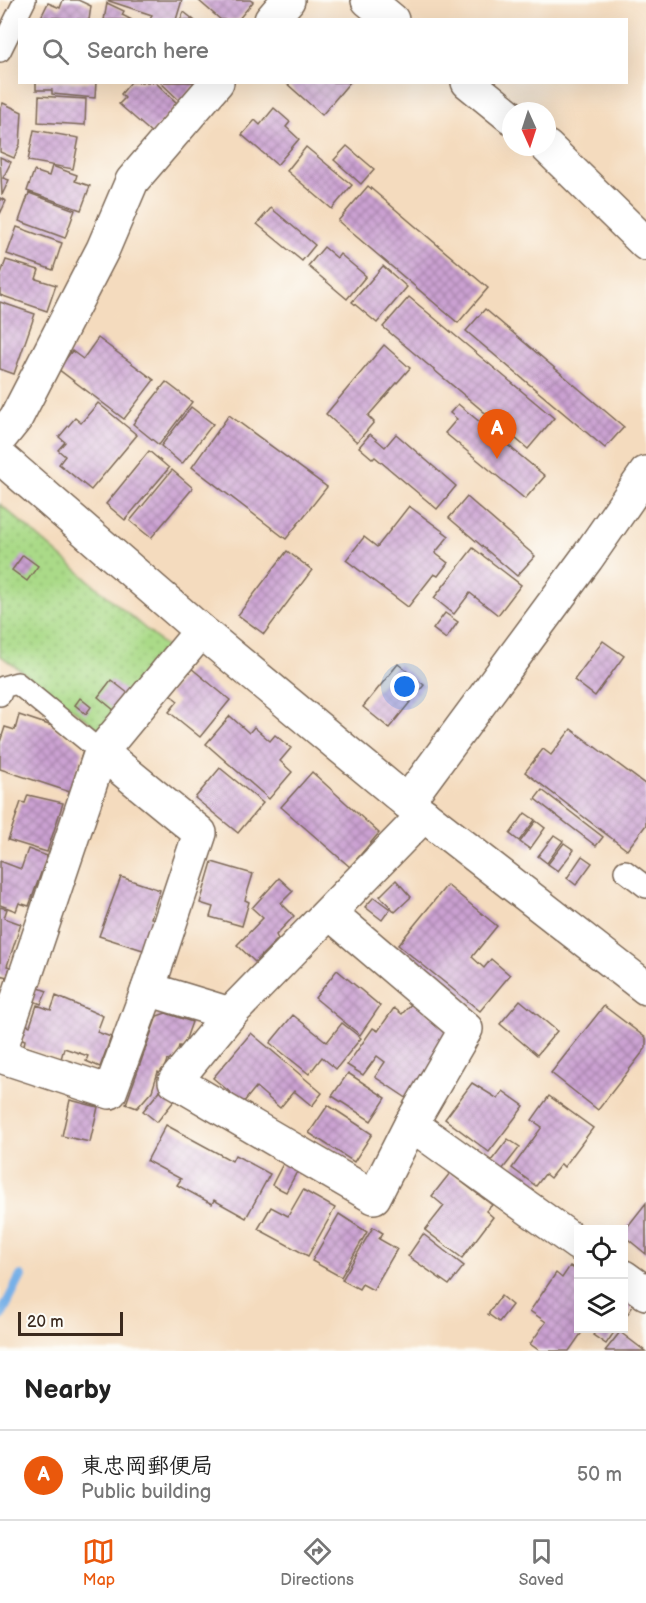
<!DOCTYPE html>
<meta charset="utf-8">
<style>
:root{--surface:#fff;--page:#f2f2f2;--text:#222;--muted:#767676;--line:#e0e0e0;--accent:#ea580c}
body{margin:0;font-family:"Balsamiq Sans","Klee One",sans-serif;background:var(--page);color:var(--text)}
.controls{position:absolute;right:18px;bottom:18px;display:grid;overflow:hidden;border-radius:0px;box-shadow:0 6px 24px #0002}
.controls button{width:54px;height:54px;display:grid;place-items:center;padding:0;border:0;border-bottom:2px solid var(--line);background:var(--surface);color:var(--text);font:30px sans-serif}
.compass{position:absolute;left:502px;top:102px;width:54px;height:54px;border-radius:50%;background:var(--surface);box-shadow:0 6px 24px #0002;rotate:177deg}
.scale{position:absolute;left:18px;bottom:15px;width:105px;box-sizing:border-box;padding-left:6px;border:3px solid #3b2a1e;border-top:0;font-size:16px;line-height:21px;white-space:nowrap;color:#3b2a1e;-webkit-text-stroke:4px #fdfcf7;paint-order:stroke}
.you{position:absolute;left:405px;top:687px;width:21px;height:21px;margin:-15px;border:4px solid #fff;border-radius:50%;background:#1a73e8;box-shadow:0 0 0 9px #1a73e833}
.badge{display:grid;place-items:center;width:39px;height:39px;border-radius:50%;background:var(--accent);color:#fff;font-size:20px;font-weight:700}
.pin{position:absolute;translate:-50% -50px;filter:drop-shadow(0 2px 3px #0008)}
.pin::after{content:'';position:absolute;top:32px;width:21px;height:18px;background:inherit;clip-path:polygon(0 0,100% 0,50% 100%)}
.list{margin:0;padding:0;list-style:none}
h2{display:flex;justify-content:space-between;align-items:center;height:78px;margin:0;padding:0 24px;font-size:26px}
h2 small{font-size:20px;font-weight:400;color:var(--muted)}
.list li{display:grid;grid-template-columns:39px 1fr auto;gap:18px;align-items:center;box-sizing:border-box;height:90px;padding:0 24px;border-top:2px solid var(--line)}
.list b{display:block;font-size:22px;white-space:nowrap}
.list p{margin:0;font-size:20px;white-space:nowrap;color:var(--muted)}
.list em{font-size:20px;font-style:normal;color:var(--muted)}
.icon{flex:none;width:33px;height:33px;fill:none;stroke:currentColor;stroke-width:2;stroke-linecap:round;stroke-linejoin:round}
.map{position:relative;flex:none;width:646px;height:1351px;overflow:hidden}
.search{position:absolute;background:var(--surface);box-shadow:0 6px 24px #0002;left:18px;right:18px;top:18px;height:66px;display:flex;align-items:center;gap:15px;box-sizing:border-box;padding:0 21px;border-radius:0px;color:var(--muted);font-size:22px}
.sheet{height:168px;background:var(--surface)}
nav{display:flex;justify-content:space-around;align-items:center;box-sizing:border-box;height:84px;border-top:2px solid var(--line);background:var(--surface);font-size:16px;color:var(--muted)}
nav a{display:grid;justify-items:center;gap:3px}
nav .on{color:var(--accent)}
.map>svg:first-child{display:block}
.grass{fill:url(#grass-dots);stroke:#728253;stroke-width:1.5}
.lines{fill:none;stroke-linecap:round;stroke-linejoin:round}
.stream{stroke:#77b0e7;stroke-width:10}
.building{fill:url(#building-cross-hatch)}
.service-casing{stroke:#7c6856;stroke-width:24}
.minor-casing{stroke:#7c6856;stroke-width:36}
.tertiary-casing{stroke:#7c6856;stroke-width:36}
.service{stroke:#fff;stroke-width:21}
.minor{stroke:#fff;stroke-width:33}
.tertiary{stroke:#fff;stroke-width:33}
</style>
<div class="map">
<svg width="646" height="1351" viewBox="0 0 646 1351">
<defs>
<pattern id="grass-dots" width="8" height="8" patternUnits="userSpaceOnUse" patternTransform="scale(1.5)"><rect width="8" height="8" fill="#aada88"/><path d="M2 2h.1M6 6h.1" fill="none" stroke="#93bb75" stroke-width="1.8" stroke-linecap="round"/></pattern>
<pattern id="building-cross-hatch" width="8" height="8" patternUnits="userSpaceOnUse" patternTransform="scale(1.5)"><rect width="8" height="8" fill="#cba1d2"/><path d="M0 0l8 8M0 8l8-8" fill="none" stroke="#a683aa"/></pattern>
</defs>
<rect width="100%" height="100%" fill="#fdfcf7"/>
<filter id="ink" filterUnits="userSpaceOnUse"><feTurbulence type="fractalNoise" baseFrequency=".0167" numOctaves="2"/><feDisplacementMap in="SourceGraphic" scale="12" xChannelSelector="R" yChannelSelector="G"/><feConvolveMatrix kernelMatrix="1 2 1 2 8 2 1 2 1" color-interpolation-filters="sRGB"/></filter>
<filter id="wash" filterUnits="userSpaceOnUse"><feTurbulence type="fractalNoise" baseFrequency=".008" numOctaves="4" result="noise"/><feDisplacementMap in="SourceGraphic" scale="24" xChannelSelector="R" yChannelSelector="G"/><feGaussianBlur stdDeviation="1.35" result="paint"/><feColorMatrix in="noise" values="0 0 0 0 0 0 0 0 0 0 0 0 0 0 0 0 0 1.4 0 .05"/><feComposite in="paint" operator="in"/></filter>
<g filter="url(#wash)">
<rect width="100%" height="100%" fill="#f4dbbe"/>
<polygon class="grass" points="0,504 170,650 102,731 0,655"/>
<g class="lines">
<polyline class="stream" points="0,1317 21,1276"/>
</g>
<g id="blocks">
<g class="building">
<polygon points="63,0 78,0 91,6 89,20 41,17 48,3 60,8"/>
<polygon points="106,0 182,0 176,20 150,20 152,15"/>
<polygon points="198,0 250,0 253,2 238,20 221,20"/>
<polygon points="107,3 124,11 122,15 132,20 104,20"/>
<polygon points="184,12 194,20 180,20"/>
<polygon points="36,82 96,82 95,98 52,94 52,90 36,90"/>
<polygon points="131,82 155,82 178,104 152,133 119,104 125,98 121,94"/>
<polygon points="160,82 197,82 181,102"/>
<polygon points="285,82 350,82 322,115"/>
<polygon points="39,96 86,99 85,125 38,122"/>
<polygon points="3,103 22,112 20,144 14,158 0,152 0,110"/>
<polygon points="274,108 290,122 286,127 299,139 277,165 242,135 255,120 260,125"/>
<polygon points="34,130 79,138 73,169 28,161"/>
<polygon points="347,146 374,169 361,184 334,160"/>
<polygon points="306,147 352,185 332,209 287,171"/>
<polygon points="0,157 11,162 3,178 9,180 2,195"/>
<polygon points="52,166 77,175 75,181 90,186 81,210 27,191 34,171 49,176"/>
<polygon points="368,186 488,288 458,323 338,221"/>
<polygon points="29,193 75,210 65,238 19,221"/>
<polygon points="0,198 6,201 0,214"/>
<polygon points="271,208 315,245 302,261 257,224"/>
<polygon points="17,227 62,243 53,270 7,254"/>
<polygon points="324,247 337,258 340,254 366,276 347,299 308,266"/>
<polygon points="6,260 39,270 36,279 56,285 47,311 0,295 0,276"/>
<polygon points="383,266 407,287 377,323 352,302"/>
<polygon points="409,297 554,418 528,449 383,327"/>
<polygon points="0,302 35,314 14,374 0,369"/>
<polygon points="485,309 624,427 605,448 466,331"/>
<polygon points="98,338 154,380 124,419 58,369 72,351 83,359"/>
<polygon points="384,345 410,368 368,416 374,422 357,442 326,414"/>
<polygon points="166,382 192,402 159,445 133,424"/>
<polygon points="98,403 137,435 91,490 59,464 65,456 58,450 65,442 59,437 75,418 81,423"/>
<polygon points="458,404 545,476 525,499 445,433 457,419 450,413"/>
<polygon points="191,407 213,424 182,464 161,446"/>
<polygon points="229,415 327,487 286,539 192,467"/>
<polygon points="370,434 385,447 396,434 456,486 437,509 375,457 373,459 359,447"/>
<polygon points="149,451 169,468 125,520 106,504"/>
<polygon points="172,470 193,488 151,538 130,521"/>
<polygon points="467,497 535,556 517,576 449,518"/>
<polygon points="409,506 449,536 435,553 448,563 438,576 434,574 408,607 346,560 364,537 377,547"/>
<polygon points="473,548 521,585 498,615 470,593 454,614 434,598"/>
<polygon points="287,551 312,570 264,634 238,615"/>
<polygon points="23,555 38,566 27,581 12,570"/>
<polygon points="445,613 458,622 446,639 433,629"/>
<polygon points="603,641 624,656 595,696 574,680"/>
<polygon points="398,664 424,685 389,728 363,707"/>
<polygon points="191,668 230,700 200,737 169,712 178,701 169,694"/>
<polygon points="111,680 129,694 115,711 98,697"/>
<polygon points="80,698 91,707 86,714 75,705"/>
<polygon points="19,715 52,726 83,751 70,792 0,769 0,742 5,727 15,730"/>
<polygon points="230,716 249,733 254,727 270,741 275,735 291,748 280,761 292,772 269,799 206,744"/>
<polygon points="571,729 646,785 646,825 627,850 525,772 543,749 551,755"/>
<polygon points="220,768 263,803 238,833 195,798"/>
<polygon points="312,772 379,833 350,867 281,807"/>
<polygon points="542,790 603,837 596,846 535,799"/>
<polygon points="28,795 63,803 47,852 8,840 21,802 25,803"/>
<polygon points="525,813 535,820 519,841 510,834"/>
<polygon points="536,821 545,828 530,849 520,842"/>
<polygon points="554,835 563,841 547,863 538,856"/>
<polygon points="564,843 574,850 558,871 548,864"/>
<polygon points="28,849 47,856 29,906 19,903 16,911 0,905 0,861 21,869"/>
<polygon points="582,856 592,863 576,885 567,878"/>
<polygon points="212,862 253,874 245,900 249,902 242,926 210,917 213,907 200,903"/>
<polygon points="121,877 160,890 151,918 156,919 146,951 99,936"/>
<polygon points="279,878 293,891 281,903 294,916 276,935 278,939 255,962 237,945 263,918 252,908"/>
<polygon points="396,880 411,897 395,912 380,896"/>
<polygon points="447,885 497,926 472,957 484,968 491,959 510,975 480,1011 398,945"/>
<polygon points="374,897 390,909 382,920 365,907"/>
<polygon points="0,907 7,909 4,918 21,924 7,966 10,967 7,977 0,975"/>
<polygon points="337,970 380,1006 360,1035 315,998"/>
<polygon points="36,987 47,991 41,1004 31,1000"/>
<polygon points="56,996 103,1016 97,1032 111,1037 100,1067 86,1061 88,1056 64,1048 61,1059 24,1046 25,1040 19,1038 25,1024 30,1026 37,1005 51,1010"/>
<polygon points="520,1000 557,1031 537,1055 500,1024"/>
<polygon points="413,1002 447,1025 448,1040 411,1101 375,1077 385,1062 377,1056 363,1075 347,1065 373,1028 378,1031 394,1008 402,1014"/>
<polygon points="604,1006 646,1038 646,1048 598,1110 551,1073"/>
<polygon points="166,1013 192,1022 183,1047 179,1046 174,1063 167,1060 162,1074 158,1072 152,1091 137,1108 126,1104 157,1016"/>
<polygon points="293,1015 327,1042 342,1023 361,1038 336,1069 322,1057 309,1074 270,1043"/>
<polygon points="251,1033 322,1093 312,1106 294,1091 280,1108 256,1087 243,1103 213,1078"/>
<polygon points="348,1073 386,1098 371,1121 332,1096"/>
<polygon points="472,1083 498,1099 503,1091 524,1106 489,1152 445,1119"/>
<polygon points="163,1087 179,1095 157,1122 143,1111"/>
<polygon points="549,1096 593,1128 564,1167 561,1164 550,1178 545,1174 536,1186 512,1168 542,1127 532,1120"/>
<polygon points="70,1100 98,1107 90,1142 62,1136"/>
<polygon points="328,1105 372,1134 354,1162 309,1133"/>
<polygon points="166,1125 232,1161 235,1155 270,1174 246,1218 214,1200 212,1204 177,1185 181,1179 147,1161"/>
<polygon points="508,1139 520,1147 502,1170 491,1161"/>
<polygon points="285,1160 299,1168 286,1192 272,1185"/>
<polygon points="450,1173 492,1205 486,1211 493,1217 462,1258 425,1230 444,1206 432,1196"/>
<polygon points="303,1190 335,1208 308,1256 258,1229 271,1207 288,1216"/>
<polygon points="646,1203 646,1254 624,1236 624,1231"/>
<polygon points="339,1214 367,1232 341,1277 312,1261"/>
<polygon points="373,1227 383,1233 379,1239 397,1249 373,1290 362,1284 359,1289 342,1280"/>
<polygon points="423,1234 464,1266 449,1285 408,1256"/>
<polygon points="570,1266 578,1271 578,1328 585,1328 569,1351 540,1351 530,1344 546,1322 530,1311 556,1273 562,1278"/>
<polygon points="624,1293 636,1302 624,1319"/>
<polygon points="501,1296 512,1305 499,1322 488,1314"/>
<polygon points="598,1328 617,1328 606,1344 593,1335"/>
<polygon points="620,1332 645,1351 605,1351"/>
</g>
</g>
</g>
<g filter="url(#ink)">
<use href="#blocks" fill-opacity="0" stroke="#7c6856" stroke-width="1.5"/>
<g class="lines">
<g class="service-casing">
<g id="service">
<polyline points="0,51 25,0"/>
<polyline points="0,695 3,687 17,683 101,752"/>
<polyline points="625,871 646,887"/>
</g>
</g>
<g class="minor-casing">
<g id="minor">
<polyline points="368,0 392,20"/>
<polyline points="271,20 288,0"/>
<polyline points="468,82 511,117"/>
<polyline points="547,147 646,244"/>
<polyline points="0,438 16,418 103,249 132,181 217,82"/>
<polyline points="331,914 466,1029 411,1124 374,1197 175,1081 230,1014 424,815"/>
<polyline points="148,989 230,1014"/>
<polyline points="0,1051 101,752 201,631"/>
<polyline points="0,1056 110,1092 148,989 200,833 101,752"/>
<polyline points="411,1124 578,1244"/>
<polyline points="624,1277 646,1293"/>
</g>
</g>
<g class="tertiary-casing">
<g id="tertiary">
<polyline points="0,457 201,631 407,802 646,988"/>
<polyline points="407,802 587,558 646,473"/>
</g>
</g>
<use href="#service" class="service"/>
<use href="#minor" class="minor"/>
<use href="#tertiary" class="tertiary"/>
</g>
</g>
</svg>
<div class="controls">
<button><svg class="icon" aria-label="locate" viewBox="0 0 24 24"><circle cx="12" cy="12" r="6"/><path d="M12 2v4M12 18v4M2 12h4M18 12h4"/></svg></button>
<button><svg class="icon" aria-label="layers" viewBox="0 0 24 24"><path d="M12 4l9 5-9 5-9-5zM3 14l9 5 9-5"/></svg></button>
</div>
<svg class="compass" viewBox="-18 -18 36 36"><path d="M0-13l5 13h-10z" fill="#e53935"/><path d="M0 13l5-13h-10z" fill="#767676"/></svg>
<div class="scale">20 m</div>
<div class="you"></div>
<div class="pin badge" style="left:497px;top:459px">A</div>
<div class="search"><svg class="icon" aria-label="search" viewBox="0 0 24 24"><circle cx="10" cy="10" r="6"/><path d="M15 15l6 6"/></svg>Search here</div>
</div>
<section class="sheet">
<h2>Nearby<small></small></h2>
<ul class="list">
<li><span class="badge">A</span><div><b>東忠岡郵便局</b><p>Public building</p></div><em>50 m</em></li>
</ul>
</section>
<nav>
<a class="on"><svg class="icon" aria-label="map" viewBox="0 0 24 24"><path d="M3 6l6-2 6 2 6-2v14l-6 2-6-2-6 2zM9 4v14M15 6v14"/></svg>Map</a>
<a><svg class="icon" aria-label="directions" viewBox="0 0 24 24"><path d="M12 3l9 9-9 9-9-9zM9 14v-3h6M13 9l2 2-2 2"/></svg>Directions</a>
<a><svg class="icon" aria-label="saved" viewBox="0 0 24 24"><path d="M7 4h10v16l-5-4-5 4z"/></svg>Saved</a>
</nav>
